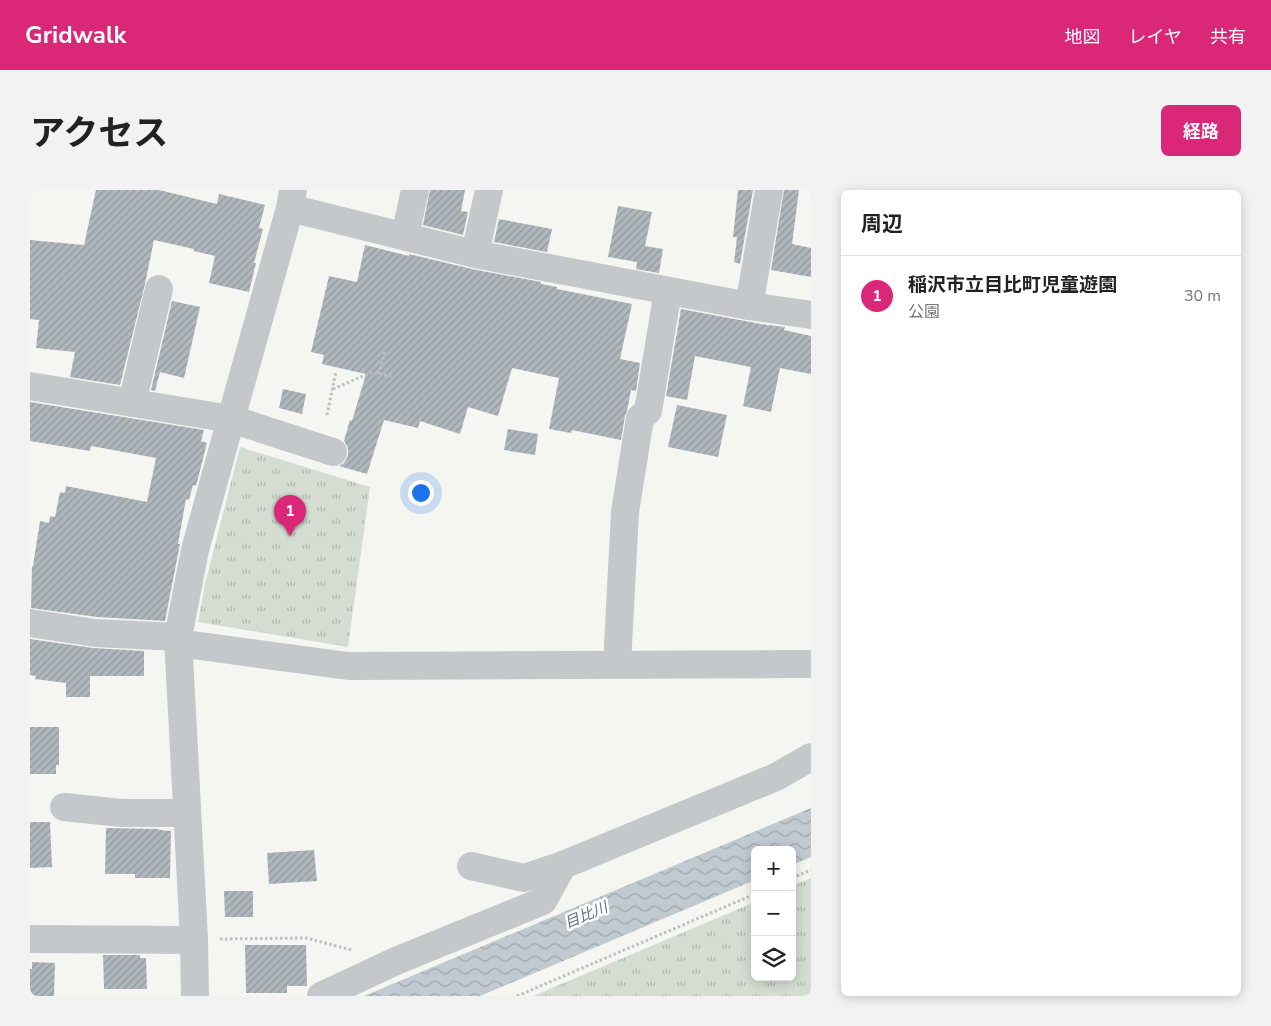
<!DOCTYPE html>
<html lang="ja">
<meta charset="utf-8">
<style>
:root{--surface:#fff;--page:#f2f2f2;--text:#222;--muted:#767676;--line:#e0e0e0;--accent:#db2777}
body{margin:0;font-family:"Nunito Sans","Noto Sans JP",sans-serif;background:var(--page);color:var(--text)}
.controls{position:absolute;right:15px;bottom:15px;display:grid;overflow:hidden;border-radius:8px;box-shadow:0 2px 12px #0003}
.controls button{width:45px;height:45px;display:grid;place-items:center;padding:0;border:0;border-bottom:1px solid var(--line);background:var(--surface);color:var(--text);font:25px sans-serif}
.you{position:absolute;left:390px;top:302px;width:18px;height:18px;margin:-12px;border:4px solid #fff;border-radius:50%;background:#1a73e8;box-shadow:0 0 0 8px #1a73e833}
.badge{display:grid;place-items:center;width:32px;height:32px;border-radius:50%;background:var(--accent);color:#fff;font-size:16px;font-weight:700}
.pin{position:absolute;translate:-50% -41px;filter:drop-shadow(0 1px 2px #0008)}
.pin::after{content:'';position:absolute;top:26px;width:18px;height:15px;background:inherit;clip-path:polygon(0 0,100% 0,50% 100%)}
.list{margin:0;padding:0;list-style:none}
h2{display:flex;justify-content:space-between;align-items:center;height:65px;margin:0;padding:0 20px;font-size:21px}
h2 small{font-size:16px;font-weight:400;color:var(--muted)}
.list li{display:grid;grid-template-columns:32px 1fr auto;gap:15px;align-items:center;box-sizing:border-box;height:80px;padding:0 20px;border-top:1px solid var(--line)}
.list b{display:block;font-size:19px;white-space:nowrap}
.list p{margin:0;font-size:16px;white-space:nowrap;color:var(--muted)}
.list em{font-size:16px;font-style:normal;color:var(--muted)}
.icon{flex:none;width:28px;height:28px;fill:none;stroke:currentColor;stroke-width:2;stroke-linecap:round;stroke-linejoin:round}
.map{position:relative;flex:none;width:781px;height:806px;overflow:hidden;border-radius:8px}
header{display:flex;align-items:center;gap:30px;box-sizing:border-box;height:70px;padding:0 25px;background:var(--accent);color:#fff}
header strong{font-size:24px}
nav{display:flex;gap:28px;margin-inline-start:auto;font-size:18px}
.intro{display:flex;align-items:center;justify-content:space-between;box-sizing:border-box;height:120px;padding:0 30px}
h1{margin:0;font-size:35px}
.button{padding:12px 22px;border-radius:8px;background:var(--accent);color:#fff;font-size:18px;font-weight:700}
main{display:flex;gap:30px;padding:0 30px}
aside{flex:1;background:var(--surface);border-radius:8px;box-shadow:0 2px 12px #0003}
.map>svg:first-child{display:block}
.park{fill:url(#park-tufts)}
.water{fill:url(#water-waves)}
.building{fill:url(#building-hatch)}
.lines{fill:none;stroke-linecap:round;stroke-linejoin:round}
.path{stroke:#bebfc2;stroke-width:3;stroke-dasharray:2.5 2.5;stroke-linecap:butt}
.minor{stroke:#c4c8cb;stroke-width:28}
.labels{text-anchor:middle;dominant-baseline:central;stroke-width:5;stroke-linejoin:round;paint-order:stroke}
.water-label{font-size:15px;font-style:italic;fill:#5e7482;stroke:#fff}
</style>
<header>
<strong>Gridwalk</strong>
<nav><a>地図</a><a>レイヤ</a><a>共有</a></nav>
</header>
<div class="intro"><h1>アクセス</h1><a class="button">経路</a></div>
<main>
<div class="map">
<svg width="781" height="806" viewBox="0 0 781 806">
<defs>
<pattern id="park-tufts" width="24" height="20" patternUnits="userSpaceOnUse" patternTransform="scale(1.25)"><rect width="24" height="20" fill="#d5ddd2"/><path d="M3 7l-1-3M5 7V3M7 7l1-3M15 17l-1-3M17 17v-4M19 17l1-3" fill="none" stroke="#b0b8b0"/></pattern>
<pattern id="water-waves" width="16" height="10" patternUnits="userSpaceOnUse" patternTransform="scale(1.25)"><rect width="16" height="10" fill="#c0cad0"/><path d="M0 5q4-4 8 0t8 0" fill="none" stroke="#9fa8ae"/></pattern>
<pattern id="building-hatch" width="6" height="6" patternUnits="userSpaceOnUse" patternTransform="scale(1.25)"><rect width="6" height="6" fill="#afb6bc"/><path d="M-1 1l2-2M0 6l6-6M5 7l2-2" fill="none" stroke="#92989e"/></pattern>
</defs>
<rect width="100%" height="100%" fill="#f5f6f1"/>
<g class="park">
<polygon points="210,257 340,297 318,457 168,432 175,394"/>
<polygon points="781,688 781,806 503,806 725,712 725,787 762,787 762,696"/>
</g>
<polygon class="water" points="781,618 781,667 762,675 762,660 725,660 725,690 450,806 334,806"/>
<g class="building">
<polygon points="66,0 129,0 187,14 189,4 235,15 229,38 233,39 224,73 226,73 219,102 179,93 185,66 164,61 164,59 124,50 115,94 90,195 40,187 45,162 6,158 9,130 0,129 0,50 54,55"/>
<polygon points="400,0 435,0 431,21 438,22 433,45 393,35"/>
<polygon points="708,0 723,0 710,74 704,72 707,47 703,47"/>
<polygon points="754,0 769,0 762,54 781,58 781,87 741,80"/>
<polygon points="588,16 622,22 615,56 633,59 629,83 606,79 607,72 578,67"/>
<polygon points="469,29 522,39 517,62 464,52"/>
<polygon points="335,55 379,66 379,64 442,79 511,92 511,94 527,97 527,99 602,114 590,169 610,173 606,201 601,200 597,221 595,226 591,250 542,240 541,243 519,239 529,188 482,178 468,226 438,217 430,244 390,231 388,238 354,230 337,284 309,276 314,273 318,266 318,258 314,251 320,230 322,231 336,184 292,174 294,165 281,162 299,86 327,92"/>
<polygon points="142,111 170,117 154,188 130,182 125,201 121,200"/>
<polygon points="651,119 731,134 755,137 754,140 781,146 781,184 750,178 741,222 713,216 721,177 665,166 657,210 636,206"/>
<polygon points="253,199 276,204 272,224 249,218"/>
<polygon points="0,212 174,240 171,251 177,253 166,296 163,295 159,310 156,309 148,354 150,354 135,431 67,427 1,418 2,376 3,376 10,331 19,333 20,326 25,327 30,302 35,303 36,296 117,312 126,268 61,256 60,261 0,251"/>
<polygon points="647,215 697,225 688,267 638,257"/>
<polygon points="478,239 508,244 505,265 474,260"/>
<polygon points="0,449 63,458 114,461 114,486 60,486 60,507 36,507 36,493 5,489 6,486 0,485"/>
<polygon points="0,537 29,537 29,575 26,575 26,584 0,584"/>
<polygon points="0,632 20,632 22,677 0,678"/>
<polygon points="76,638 129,639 129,640 141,641 140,688 105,688 105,684 75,684"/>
<polygon points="284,660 287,691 239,694 237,663"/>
<polygon points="194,701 223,701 223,727 195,727"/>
<polygon points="215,755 276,755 277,796 257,796 257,803 216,803"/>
<polygon points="73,765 110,765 110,768 116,768 117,799 74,799"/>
<polygon points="2,772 25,773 24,806 0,806 0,779 2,779"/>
</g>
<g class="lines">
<g class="path">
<polyline points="349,184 355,160"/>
<polyline points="303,199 342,182 361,186"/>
<polyline points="297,225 306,181"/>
<polyline points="762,688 781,680"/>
<polyline points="190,749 276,748 322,760"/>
<polyline points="487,806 725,704"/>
</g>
<g class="minor">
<polyline points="260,18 445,64 719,116 781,125"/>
<polyline points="375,46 385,0"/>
<polyline points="445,64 459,0"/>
<polyline points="719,116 739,0"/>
<polyline points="0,196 201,229 303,262"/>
<polyline points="102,213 129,99"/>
<polyline points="0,433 65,443 148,447"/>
<polyline points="148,453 318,476 781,474"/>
<polyline points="587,475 595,322 610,228 618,221 638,101"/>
<polyline points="34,617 92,623 157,623"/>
<polyline points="441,676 494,688 533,675"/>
<polyline points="0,749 164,750"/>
<polyline points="165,806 164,750 148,447 165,360 201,229 260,18 263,0"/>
<polyline points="291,806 366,771 513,711 533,675 746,587 781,567"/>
</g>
</g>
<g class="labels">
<g class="water-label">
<text transform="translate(556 725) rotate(-23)">目比川</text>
</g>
</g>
</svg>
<div class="controls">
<button>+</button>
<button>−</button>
<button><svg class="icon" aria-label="layers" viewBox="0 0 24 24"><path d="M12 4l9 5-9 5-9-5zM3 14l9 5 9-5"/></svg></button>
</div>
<div class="you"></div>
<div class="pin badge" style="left:260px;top:346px">1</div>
</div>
<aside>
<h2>周辺<small></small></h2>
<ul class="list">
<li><span class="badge">1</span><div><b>稲沢市立目比町児童遊園</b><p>公園</p></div><em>30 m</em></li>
</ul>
</aside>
</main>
